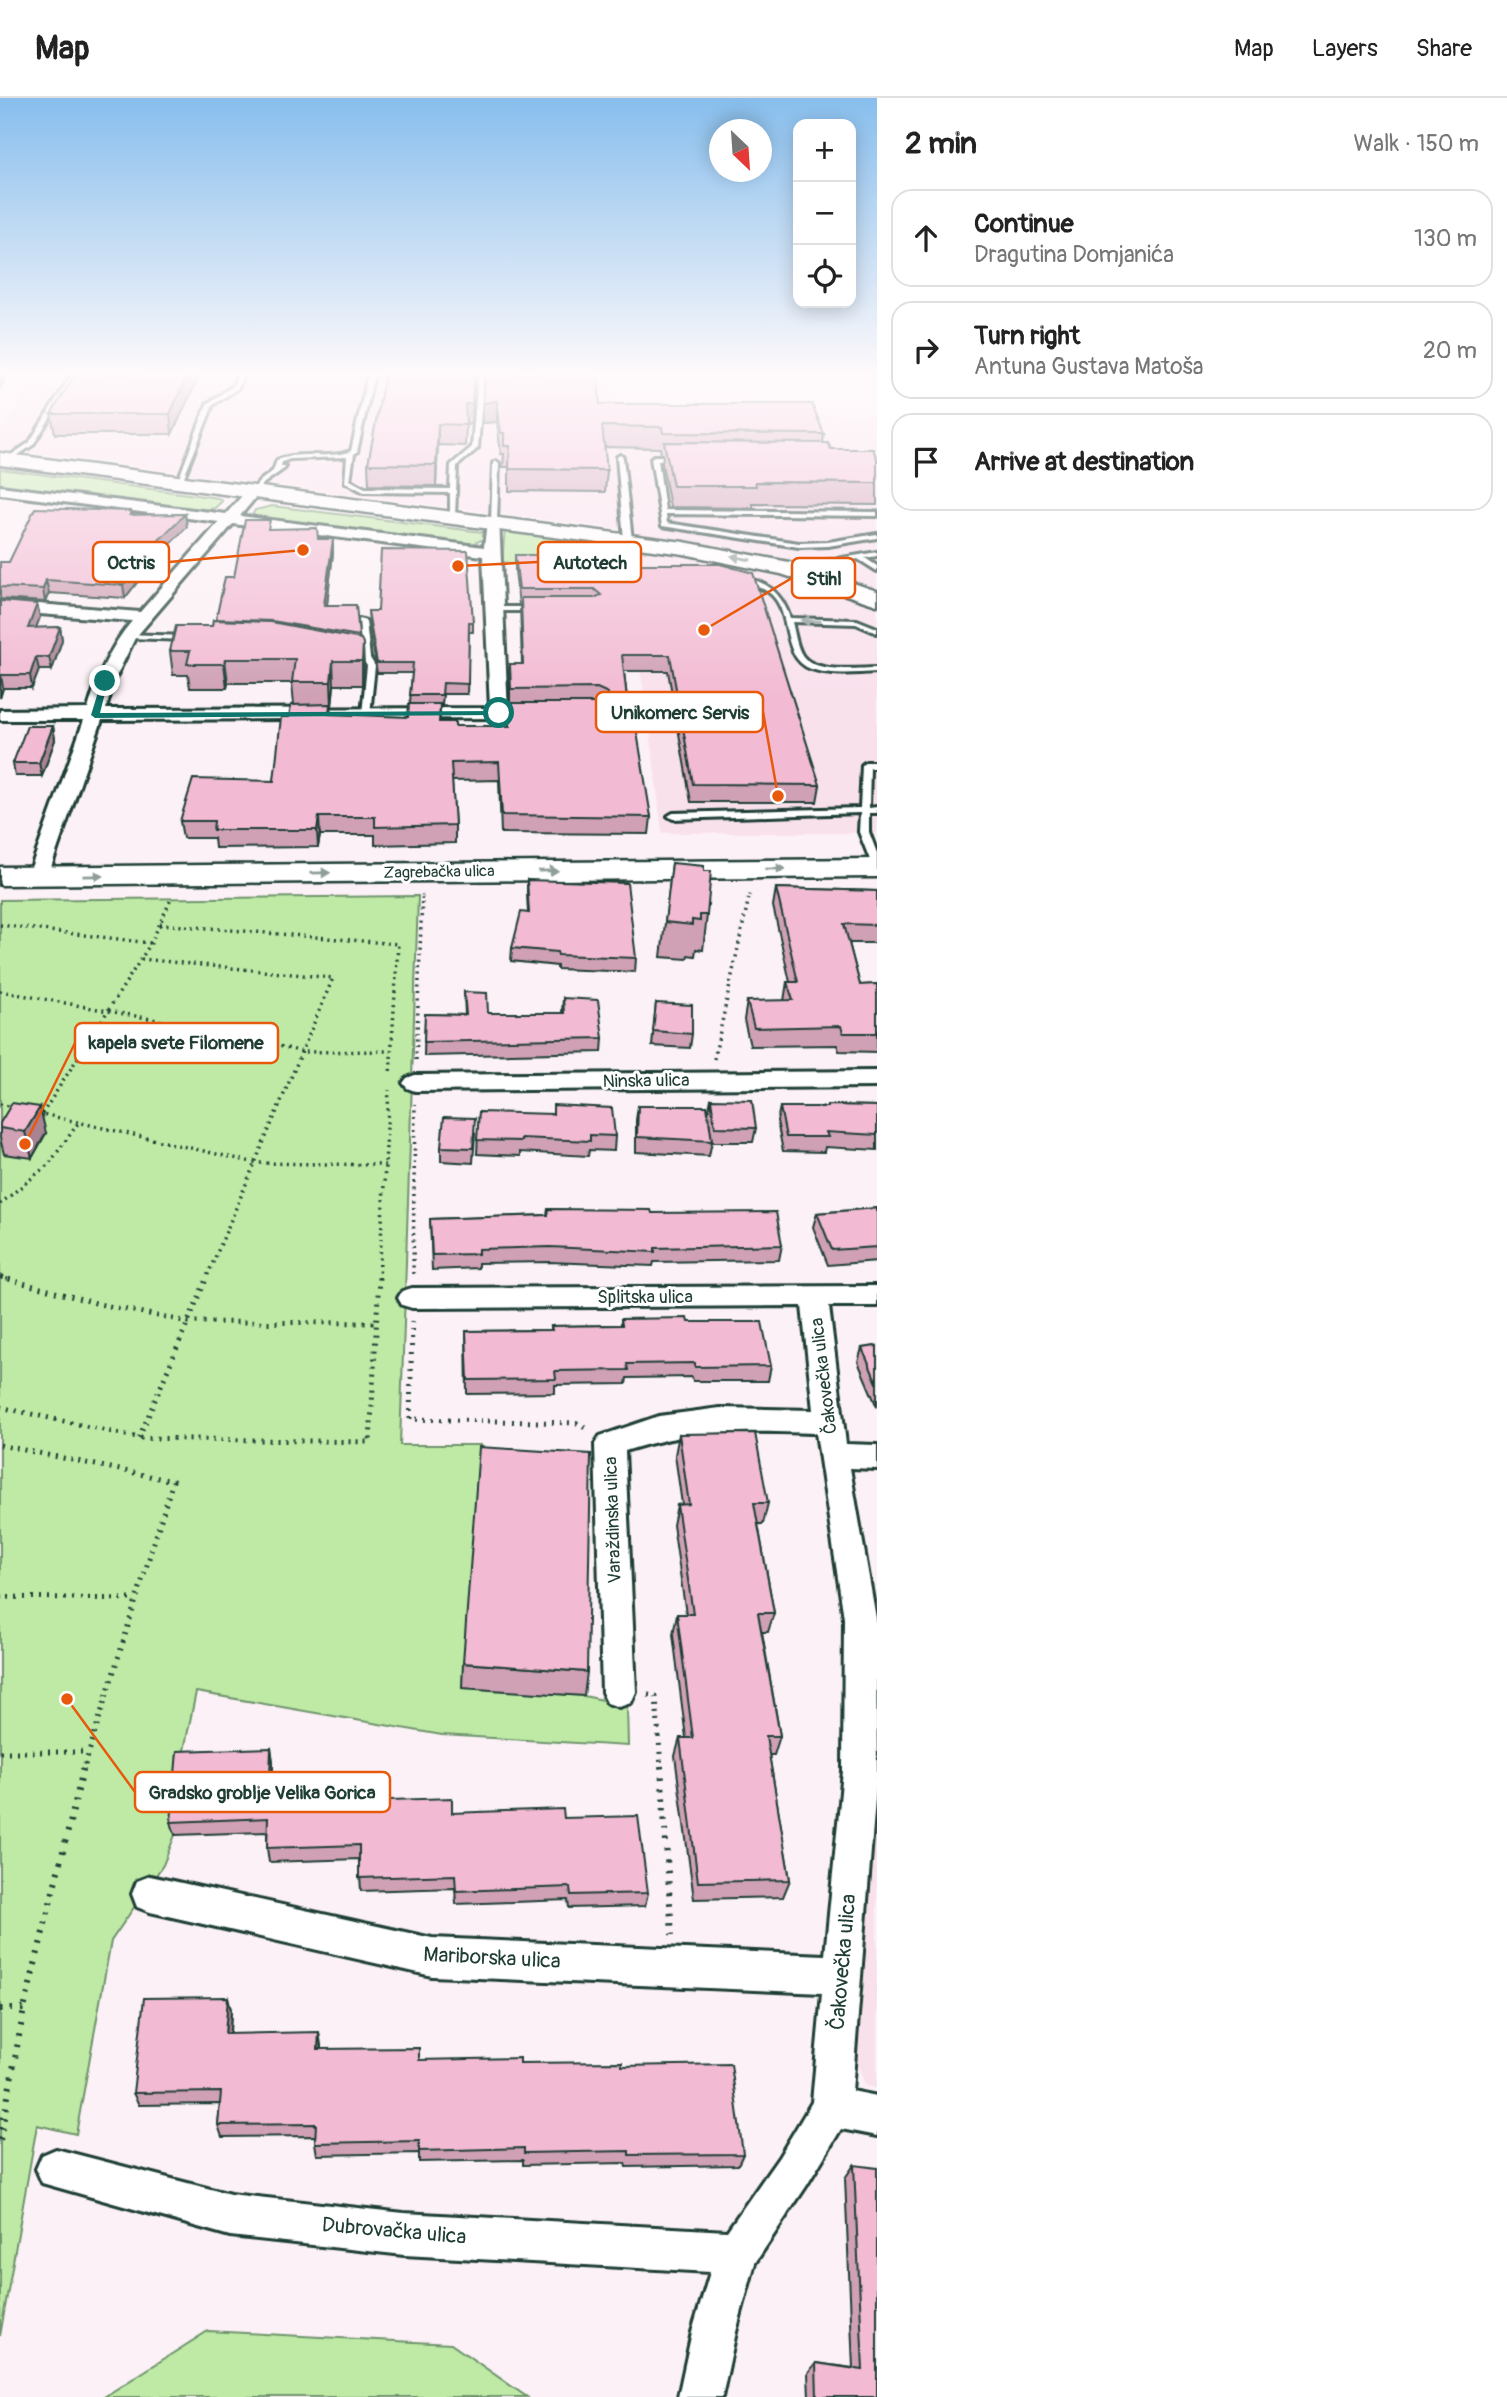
<!DOCTYPE html>
<meta charset="utf-8">
<style>
:root{--surface:#fff;--page:#f2f2f2;--text:#222;--muted:#767676;--line:#e0e0e0}
body{margin:0;font-family:Pangolin,sans-serif;background:var(--page);color:var(--text)}
.controls{position:absolute;right:21px;top:21px;display:grid;overflow:hidden;border-radius:14px;box-shadow:0 4px 18px #0003}
.controls button{width:63px;height:63px;display:grid;place-items:center;padding:0;border:0;border-bottom:2px solid var(--line);background:var(--surface);color:var(--text);font:35px sans-serif}
.compass{position:absolute;left:709px;top:21px;width:63px;height:63px;border-radius:50%;background:var(--surface);box-shadow:0 4px 18px #0003;rotate:155deg}
.stop{position:absolute;width:21px;height:21px;margin:-16px;border:5px solid #0f766e;border-radius:50%;background:#fff}
.stop.end{background:#0f766e;border-color:#fff;box-shadow:0 2px 7px #0008}
.list{margin:0;padding:0;list-style:none}
h2{display:flex;justify-content:space-between;align-items:center;height:91px;margin:0;padding:0 28px;font-size:30px}
h2 small{font-size:23px;font-weight:400;color:var(--muted)}
.list li{display:grid;grid-template-columns:46px 1fr auto;gap:21px;align-items:center;box-sizing:border-box;height:98px;margin:0 14px 14px;padding:0 14px;border:2px solid var(--line);border-radius:21px}
.list b{display:block;font-size:26px;white-space:nowrap}
.list p{margin:0;font-size:23px;white-space:nowrap;color:var(--muted)}
.list em{font-size:23px;font-style:normal;color:var(--muted)}
.icon{flex:none;width:38px;height:38px;fill:none;stroke:currentColor;stroke-width:2;stroke-linecap:round;stroke-linejoin:round}
.map{position:relative;flex:none;width:877px;height:2299px;overflow:hidden}
header{display:flex;align-items:center;gap:42px;box-sizing:border-box;height:98px;padding:0 35px;background:var(--surface);border-bottom:2px solid var(--line)}
header strong{font-size:33px}
nav{display:flex;gap:38px;margin-inline-start:auto;font-size:24px}
main{display:flex}
aside{flex:1;background:var(--surface)}
.map>svg:first-child{display:block}
.built{fill:#f9e1ec}
.green{fill:#bfeaa6;stroke:#6f946d;stroke-width:2}
.lines{fill:none;stroke-linecap:round;stroke-linejoin:round}
.lane-casing{stroke:#1f3d34;stroke-width:6}
.street-casing{stroke:#1f3d34;stroke-width:6}
.secondary-casing{stroke:#1f3d34;stroke-width:5}
.path-far3{stroke:#1f3d34;stroke-width:2.5;stroke-dasharray:1 2.5;stroke-linecap:butt}
.path-far2{stroke:#1f3d34;stroke-width:3.5;stroke-dasharray:2 4.5;stroke-linecap:butt}
.path-far1{stroke:#1f3d34;stroke-width:5;stroke-dasharray:2 6;stroke-linecap:butt}
.path{stroke:#1f3d34;stroke-width:6;stroke-dasharray:2.5 8;stroke-linecap:butt}
.lane{fill:#fff;fill-rule:evenodd}
.street{fill:#fff;fill-rule:evenodd}
.secondary{fill:#fff;fill-rule:evenodd}
.wall{fill:#d0a1b5;stroke:#1f3d34;stroke-width:2}
.shaded-wall{fill:#a98394;stroke:#1f3d34;stroke-width:2}
.building{fill:#f2bbd3;stroke:#1f3d34;stroke-width:2}
.oneway{fill:#8f9e9a}
.route{fill:#0f766e}
.labels{text-anchor:middle;dominant-baseline:central;stroke-width:6;stroke-linejoin:round;paint-order:stroke}
.far-street-label{font-size:16px;fill:#1f3d34;stroke:#fff}
.street-label{font-size:18px;fill:#1f3d34;stroke:#fff}
.near-street-label{font-size:21px;fill:#1f3d34;stroke:#fff}
.leader{fill:none;stroke:#e8590c;stroke-width:2.5}
.callout-dot{fill:#e8590c;stroke:#fff;stroke-width:2.5}
.callout{fill:#fff;stroke:#e8590c;stroke-width:2.5}
.callout-label{font-size:19px;text-anchor:middle;font-weight:bold;fill:#1f3d34}
</style>
<header>
<strong>Map</strong>
<nav><a>Map</a><a>Layers</a><a>Share</a></nav>
</header>
<main>
<div class="map">
<svg width="877" height="2299" viewBox="0 0 877 2299">
<rect width="100%" height="100%" fill="#fcf1f6"/>
<filter id="ink" filterUnits="userSpaceOnUse"><feTurbulence type="fractalNoise" baseFrequency=".0143" numOctaves="2"/><feDisplacementMap in="SourceGraphic" scale="14" xChannelSelector="R" yChannelSelector="G"/><feConvolveMatrix kernelMatrix="1 2 1 2 8 2 1 2 1" color-interpolation-filters="sRGB"/></filter>
<g filter="url(#ink)">
<g class="built">
<polygon points="40,276 613,276 622,316 877,317 877,735 662,735 649,625 621,456 620,431 0,351 0,335"/>
<polygon points="875,1734 877,1734 877,1990 866,1988 855,1961"/>
</g>
<g class="green">
<polygon points="0,371 218,400 222,403 215,410 197,413 0,388"/>
<polygon points="272,408 482,434 484,441 468,448 256,420 253,416 255,412"/>
<polygon points="505,432 620,447 625,480 502,464"/>
<polygon points="418,798 400,1347 481,1347 462,1589 584,1598 627,1607 628,1648 442,1637 196,1594 181,1667 175,1737 163,1767 111,1843 76,2036 37,2027 0,2238 0,802"/>
<polygon points="208,2233 451,2246 527,2299 104,2299"/>
</g>
<g class="lines">
<g class="lane-casing">
<g id="lane">
<polygon points="72,276 78,276 33,347 9,363 5,363 5,361 29,345"/>
<polygon points="238,276 244,276 238,290 213,307 182,384 177,385 207,306 233,288"/>
<path d="M368,276h6l-17,78 -3,2 -4,26 15,8 85,1 1,-24 21,-18 6,-73h6l-6,74 -21,18 -2,52 -5,-1v-24l-86,-1 -19,-10 2,-25 -57,2 -8,3 -1,4h4v2l-21,15 -9,10 -5,-1 10,-11 13,-10 4,-11c24,-10 50,0 74,-9z"/>
<polygon points="620,357 623,359 632,442 628,444 624,442 617,359"/>
<polygon points="654,358 677,358 680,360 677,362 658,362 665,412 877,414 877,418 666,416 667,425 799,445 828,444 877,436 877,440 828,448 799,449 662,428 651,360"/>
<polygon points="496,363 499,365 497,424 494,426 491,424 493,365"/>
<polygon points="877,454 877,458 865,460 877,468 877,473 858,461 788,472 784,470"/>
<path d="M740,480c26,1 42,16 50,40l67,2 20,8v5l-21,-9 -64,-2c3,11 4,23 10,33 13,19 55,13 75,13v4c-21,1 -45,4 -66,-3 -31,-12 -18,-55 -40,-75 -8,-7 -21,-9 -31,-12z"/>
<polygon points="492,509 537,509 541,511 537,513 495,513 491,511"/>
<polygon points="359,521 366,523 370,560 375,568 370,616 366,619 362,616 367,568 362,560"/>
<polygon points="125,536 187,538 191,540 187,542 128,540 125,540"/>
<polygon points="866,664 877,664 877,670 870,670 869,710 877,709 877,715 869,715 869,734 877,755 877,770 872,767 859,734 860,715 673,721 668,718 673,715 860,710 862,667"/>
</g>
</g>
<g class="street-casing">
<g id="street">
<path d="M0,388l226,28 22,-25 5,-1 7,4 -20,24 244,31 3,-25 7,-4 5,1 9,194 -9,5 -397,2 -54,156 -3,4h-14l-3,-4 56,-156h-84v-10l88,-1c9,-31 22,-63 44,-88l-132,-10v-10l140,11 79,-90 -219,-28zM233,426l250,32 7,152 -384,1 8,-28 21,-43z"/>
<polygon points="877,973 877,989 415,993 407,990 403,985 407,980 415,977"/>
<path d="M877,1188v20h-48l17,138 31,1v24l-27,-1 26,150 1,156 -25,317 25,5v40l-36,-7 -34,56 -52,78 -19,69 -14,65h-44l14,-65 18,-60 -306,-17 -174,-19 -188,-53 -6,-14 6,-14 14,-6 174,45 174,19 323,18 52,-74 33,-55 10,-109 -390,-17 -282,-64 -13,-5 -5,-13 5,-13 13,-5 282,62 393,17 18,-184 1,-153 -28,-185c-71,-2 -122,-5 -191,18l11,241 -5,11 -12,4 -12,-4 -5,-11 -7,-248 5,-8 59,-20 61,-8 93,2 -11,-104 -390,2 -10,-3 -4,-7 4,-7 10,-3z"/>
</g>
</g>
<g class="secondary-casing">
<g id="secondary">
<polygon points="0,355 684,444 794,465 877,493 877,507 781,476 684,456 0,367"/>
<polygon points="877,761 877,779 0,787 0,769"/>
</g>
</g>
<g class="path-far3">
<polyline points="422,801 422,796"/>
<polyline points="749,801 750,795"/>
</g>
<g class="path-far2">
<polyline points="160,826 398,846 390,977"/>
<polyline points="0,827 151,845"/>
<polyline points="141,861 333,880 206,1181"/>
<polyline points="0,893 233,936 302,954 391,953"/>
<polyline points="714,961 749,799"/>
<polyline points="416,962 422,799"/>
<polyline points="0,1006 13,1009"/>
<polyline points="38,1015 256,1065 385,1067"/>
<polyline points="42,1016 151,845 172,799"/>
<polyline points="0,1106 49,1066 79,1024"/>
<polyline points="413,1176 415,1006"/>
<polyline points="0,1179 8,1181"/>
<polyline points="379,1181 389,992"/>
</g>
<g class="path-far1">
<polyline points="1,1179 99,1206 188,1224 377,1225"/>
<polyline points="412,1223 410,1321 577,1325 589,1332"/>
<polyline points="0,1309 139,1340 370,1344 379,1179"/>
<polyline points="139,1340 207,1179"/>
<polyline points="0,1347 173,1383 84,1670"/>
<polyline points="0,1499 136,1501"/>
<polyline points="648,1597 656,1598 661,1670"/>
<polyline points="0,1654 88,1654"/>
</g>
<g class="path">
<polyline points="661,1668 672,1837"/>
<polyline points="0,1911 24,1911"/>
<polyline points="0,2042 24,1911 84,1668"/>
</g>
<use href="#lane" class="lane"/>
<use href="#street" class="street"/>
<use href="#secondary" class="secondary"/>
</g>
<g class="wall">
<polygon points="200,276 172,336 55,336 51,316"/>
<polygon points="385,276 475,276 471,326 466,327 465,348 438,347 436,388 369,387 368,366"/>
<polygon points="483,305 600,306 824,336 823,345 831,351 877,361 877,407 753,406 753,410 670,409 662,365 663,356 661,356 660,350 604,349 607,372 605,394 509,393 509,369 503,369 504,356 501,356 497,324 483,325"/>
<polygon points="131,413 132,417 185,416 187,429 157,459 125,500 49,495 45,504 0,501 0,464 9,464"/>
<polygon points="271,431 318,441 333,441 333,455 327,507 359,538 364,569 362,587 334,587 332,608 330,608 331,616 408,619 410,606 412,575 377,575 369,523 368,513 473,524 473,534 469,534 467,596 443,596 442,607 440,607 440,624 455,628 509,628 509,605 510,605 510,566 522,566 520,507 519,507 515,473 515,457 548,466 574,472 636,472 636,466 820,687 817,704 691,704 668,573 624,573 630,627 651,719 649,736 501,735 499,682 452,683 455,727 455,745 375,747 375,737 320,737 318,749 215,750 214,740 183,740 180,723 274,683 289,619 294,607 292,585 228,585 227,590 190,590 188,577 173,577 170,553 212,528 216,522 234,479"/>
<polygon points="0,503 40,519 36,530 60,529 62,542 52,572 39,572 32,590 3,590 0,600"/>
<polygon points="53,628 55,642 42,678 15,678 13,665"/>
<polygon points="672,765 704,773 707,817 703,852 696,851 695,858 688,857 687,861 661,859"/>
<polygon points="527,782 636,860 635,874 557,871 557,868 511,863 512,850 528,815 527,796"/>
<polygon points="776,790 877,793 877,845 849,845 860,887 877,886 877,954 839,953 837,947 750,948 744,922 747,903 784,903 787,884 790,884 773,808"/>
<polygon points="464,894 488,915 562,915 563,900 603,940 602,954 424,958 425,916 465,917"/>
<polygon points="656,905 692,936 690,950 652,948"/>
<polygon points="711,1001 756,1030 753,1044 712,1044 708,1016"/>
<polygon points="827,1007 877,1008 877,1052 825,1049 824,1054 783,1053 777,1023 780,1009 826,1009"/>
<polygon points="638,1008 712,1043 709,1058 636,1054 636,1022"/>
<polygon points="479,1014 615,1038 614,1053 589,1052 588,1058 520,1054 520,1058 477,1056"/>
<polygon points="0,1030 46,1035 32,1060 4,1056 0,1040"/>
<polygon points="475,1035 473,1065 441,1063 441,1049"/>
<polygon points="877,1110 877,1163 828,1167 813,1129 817,1115"/>
<polygon points="548,1111 652,1115 782,1147 779,1162 654,1164 653,1168 549,1164 478,1165 478,1170 432,1172 430,1121 547,1117"/>
<polygon points="621,1221 688,1224 771,1268 768,1283 693,1283 692,1279 627,1280 626,1286 555,1287 555,1295 467,1296 466,1233 551,1232 551,1228 621,1227"/>
<polygon points="877,1248 877,1309 858,1264 862,1250"/>
<polygon points="679,1336 768,1405 763,1426 758,1426 774,1515 768,1534 762,1534 780,1638 774,1657 769,1657 790,1782 783,1799 694,1801 675,1658 680,1640 686,1640 673,1536 677,1516 686,1516 673,1427 677,1407 682,1406 675,1357"/>
<polygon points="463,1565 587,1574 584,1598 462,1590"/>
<polygon points="271,1650 273,1664 273,1680 359,1677 360,1703 452,1715 564,1720 648,1795 645,1808 569,1810 568,1802 456,1806 455,1790 361,1793 359,1761 269,1764 267,1750 267,1734 175,1737 171,1724"/>
<polygon points="228,1899 231,1912 230,1936 321,1947 321,1951 419,1962 622,1968 743,2056 738,2067 626,2069 625,2065 523,2067 523,2062 419,2064 419,2055 317,2057 315,2045 315,2038 222,2039 218,2027 220,2006 139,2007 133,1995"/>
<polygon points="854,2067 877,2299 809,2299 808,2275 816,2265 853,2270 845,2080"/>
</g>
<g class="shaded-wall">
<polygon points="3,276 4,284 0,290 0,280"/>
<polygon points="188,276 200,276 172,336 170,316"/>
<polygon points="474,276 475,276 471,326 465,327 465,306"/>
<polygon points="497,303 497,324 483,325 483,305"/>
<polygon points="438,326 438,347 436,388 436,367"/>
<polygon points="185,416 187,429 157,459 125,500 123,487 155,446"/>
<polygon points="333,441 333,455 325,523 324,507"/>
<polygon points="46,482 49,495 45,504 43,491"/>
<polygon points="37,506 40,519 31,543 28,530"/>
<polygon points="60,529 62,542 52,572 49,559"/>
<polygon points="363,545 364,569 362,587 362,563"/>
<polygon points="36,559 39,572 32,590 30,577"/>
<polygon points="225,561 228,585 227,590 224,566"/>
<polygon points="333,563 334,587 332,608 331,584"/>
<polygon points="1,577 3,590 0,600 0,579"/>
<polygon points="53,628 55,642 42,678 39,665"/>
<polygon points="319,719 320,737 318,749 317,732"/>
<polygon points="40,1009 46,1035 32,1060 25,1034"/>
<polygon points="271,1650 273,1664 272,1694 270,1680"/>
<polygon points="228,1899 231,1912 229,1949 225,1936"/>
<polygon points="319,1934 321,1947 320,1963 318,1951"/>
</g>
<g class="building">
<polygon points="75,276 188,276 170,316 51,316"/>
<polygon points="385,276 474,276 472,306 465,306 466,327 438,326 436,367 368,366"/>
<polygon points="485,276 598,276 600,306 812,306 824,336 663,335 662,329 602,328 607,372 509,371 510,348 504,348 504,335 501,335 497,303 483,305"/>
<polygon points="664,344 828,345 831,351 873,351 877,361 877,385 755,384 756,388 673,388"/>
<polygon points="35,410 131,413 130,417 185,416 155,446 123,487 46,482 43,491 0,489 0,464 9,464"/>
<polygon points="245,422 270,422 268,431 317,430 318,441 333,441 324,507 356,507 359,538 272,523 216,521 225,479 234,479"/>
<polygon points="381,452 468,453 473,524 469,524 468,586 443,585 442,597 410,597 413,565 377,565 368,513 378,513"/>
<polygon points="515,457 547,457 548,466 573,466 574,472 637,472 636,466 720,466 753,475 820,687 693,686 670,557 622,557 630,627 636,628 651,719 502,717 499,664 451,665 455,727 375,729 375,719 319,719 317,732 213,732 214,723 180,723 193,681 274,683 281,619 289,619 291,607 330,606 329,616 408,619 409,606 440,606 439,624 455,624 455,628 510,628 509,605 597,605 608,599 608,595 597,590 511,591 510,566 523,566 521,500 594,500 601,497 594,491 519,491"/>
<polygon points="0,503 37,506 28,530 60,529 49,559 36,559 30,577 1,577 0,579"/>
<polygon points="213,522 271,524 361,541 363,545 362,563 333,563 331,584 292,584 295,561 225,561 224,566 187,566 190,553 170,553 176,528 212,528"/>
<polygon points="27,628 53,628 39,665 13,665"/>
<polygon points="672,765 704,768 704,773 711,773 707,817 700,817 700,823 692,822 692,827 665,824"/>
<polygon points="527,782 627,785 636,860 558,857 557,854 512,850 521,814 529,815"/>
<polygon points="776,790 877,793 877,827 844,826 860,887 877,886 877,935 843,935 841,928 754,930 747,903 793,902 787,884 798,884"/>
<polygon points="464,894 487,895 488,915 564,915 563,900 598,902 603,940 424,944 425,916 466,917"/>
<polygon points="656,905 692,907 692,936 653,933"/>
<polygon points="711,1001 752,1002 756,1030 715,1029"/>
<polygon points="12,1005 40,1009 25,1034 0,1030 0,1025"/>
<polygon points="553,1007 612,1010 615,1038 590,1037 590,1043 521,1040 521,1043 477,1042 479,1014 553,1016"/>
<polygon points="827,1007 877,1008 877,1037 826,1034 828,1039 786,1039 780,1009 827,1009"/>
<polygon points="638,1008 707,1008 712,1043 637,1039"/>
<polygon points="444,1019 475,1020 473,1050 441,1049"/>
<polygon points="877,1110 877,1149 832,1152 817,1115"/>
<polygon points="548,1111 651,1112 652,1115 776,1114 782,1147 655,1150 655,1154 550,1149 478,1151 478,1156 432,1157 430,1121 548,1117"/>
<polygon points="687,1220 688,1224 762,1224 771,1268 695,1269 695,1265 627,1266 628,1272 555,1273 556,1281 468,1282 466,1233 552,1232 551,1228 622,1227 621,1221"/>
<polygon points="877,1248 877,1285 862,1250"/>
<polygon points="755,1335 768,1405 754,1405 774,1515 758,1515 780,1638 766,1638 790,1782 698,1784 680,1640 693,1640 677,1516 693,1516 677,1407 689,1406 679,1336"/>
<polygon points="479,1349 591,1356 587,1574 463,1565"/>
<polygon points="271,1650 270,1680 359,1677 359,1703 452,1700 452,1715 563,1711 564,1720 638,1718 648,1795 571,1797 570,1789 456,1793 455,1777 359,1780 359,1747 267,1750 268,1720 171,1724 177,1653"/>
<polygon points="228,1899 225,1936 319,1934 318,1951 419,1950 419,1962 520,1960 520,1965 622,1964 622,1968 731,1966 743,2056 629,2057 629,2053 524,2055 524,2050 419,2053 419,2043 315,2045 316,2026 218,2027 221,1994 133,1995 144,1900"/>
<polygon points="854,2067 877,2070 877,2299 817,2299 816,2265 863,2272"/>
</g>
<defs><path id="oneway-solid" d="M-6-.8H1V-3.2L6.5 0L1 3.2V.8H-6Z" transform="scale(1.75)"/></defs>
<g class="oneway">
<use href="#oneway-solid" transform="translate(741 460) rotate(-169)"/>
<use href="#oneway-solid" transform="translate(811 523) rotate(-178)"/>
<use href="#oneway-solid" transform="translate(775 771) rotate(-1)"/>
<use href="#oneway-solid" transform="translate(548 773) rotate(-1)"/>
<use href="#oneway-solid" transform="translate(320 775) rotate(-1)"/>
<use href="#oneway-solid" transform="translate(93 778) rotate(-1)"/>
</g>
</g>
<linearGradient id="sky" x2="0" y2="1"><stop stop-color="#87beed"/><stop offset="0.46" stop-color="#fef9fb"/><stop offset="1" stop-color="#fef9fb" stop-opacity="0"/></linearGradient>
<rect width="877" height="598" fill="url(#sky)"/>
<polygon class="route" points="102,581 108,583 100,615 499,613 503,615 499,617 95,620 91,617"/>
<g class="labels">
<g class="far-street-label">
<text transform="translate(439 774) rotate(-1)">Zagrebačka ulica</text>
</g>
<g class="street-label">
<text transform="translate(646 983) rotate(-1)">Ninska ulica</text>
<text x="645" y="1199">Splitska ulica</text>
<text transform="translate(824 1278) rotate(-97)">Čakovečka ulica</text>
<text transform="translate(613 1422) rotate(-92)">Varaždinska ulica</text>
</g>
<g class="near-street-label">
<text transform="translate(492 1860) rotate(3)">Mariborska ulica</text>
<text transform="translate(843 1864) rotate(-85)">Čakovečka ulica</text>
<text transform="translate(394 2133) rotate(5)">Dubrovačka ulica</text>
</g>
</g>
<path class="leader" d="M303 452L169 464M458 468L538 464M704 532L792 480M778 698L763 614M25 1046L75 945M67 1601L135 1694"/>
<g class="callout-dot">
<circle cx="303" cy="452" r="7"/>
<circle cx="458" cy="468" r="7"/>
<circle cx="704" cy="532" r="7"/>
<circle cx="778" cy="698" r="7"/>
<circle cx="25" cy="1046" r="7"/>
<circle cx="67" cy="1601" r="7"/>
</g>
<g class="callout">
<rect x="93" y="444" width="76" height="40" rx="7"/>
<rect x="538" y="444" width="103" height="40" rx="7"/>
<rect x="792" y="460" width="63" height="40" rx="7"/>
<rect x="596" y="594" width="167" height="40" rx="7"/>
<rect x="75" y="925" width="203" height="40" rx="7"/>
<rect x="135" y="1674" width="255" height="40" rx="7"/>
</g>
<g class="callout-label">
<text x="131" y="471">Octris</text>
<text x="590" y="471">Autotech</text>
<text x="824" y="487">Stihl</text>
<text x="680" y="621">Unikomerc Servis</text>
<text x="176" y="951">kapela svete Filomene</text>
<text x="262" y="1701">Gradsko groblje Velika Gorica</text>
</g>
</svg>
<div class="controls">
<button>+</button>
<button>−</button>
<button><svg class="icon" aria-label="locate" viewBox="0 0 24 24"><circle cx="12" cy="12" r="6"/><path d="M12 2v4M12 18v4M2 12h4M18 12h4"/></svg></button>
</div>
<svg class="compass" viewBox="-18 -18 36 36"><path d="M0-13l5 13h-10z" fill="#e53935"/><path d="M0 13l5-13h-10z" fill="#767676"/></svg>
<div class="stop" style="left:499px;top:615px"></div>
<div class="stop end" style="left:105px;top:583px"></div>
</div>
<aside>
<h2>2 min<small>Walk · 150 m</small></h2>
<ul class="list">
<li><svg class="icon" aria-label="ahead" viewBox="0 0 24 24"><path d="M12 20V5M6 11l6-6 6 6"/></svg><div><b>Continue</b><p>Dragutina Domjanića</p></div><em>130 m</em></li>
<li><svg class="icon" aria-label="right" viewBox="0 0 24 24"><path d="M7 20v-9h11M14 6l5 5-5 5"/></svg><div><b>Turn right</b><p>Antuna Gustava Matoša</p></div><em>20 m</em></li>
<li><svg class="icon" aria-label="arrive" viewBox="0 0 24 24"><path d="M6 21V4h12l-3 4 3 4H6"/></svg><div><b>Arrive at destination</b></div></li>
</ul>
</aside>
</main>
